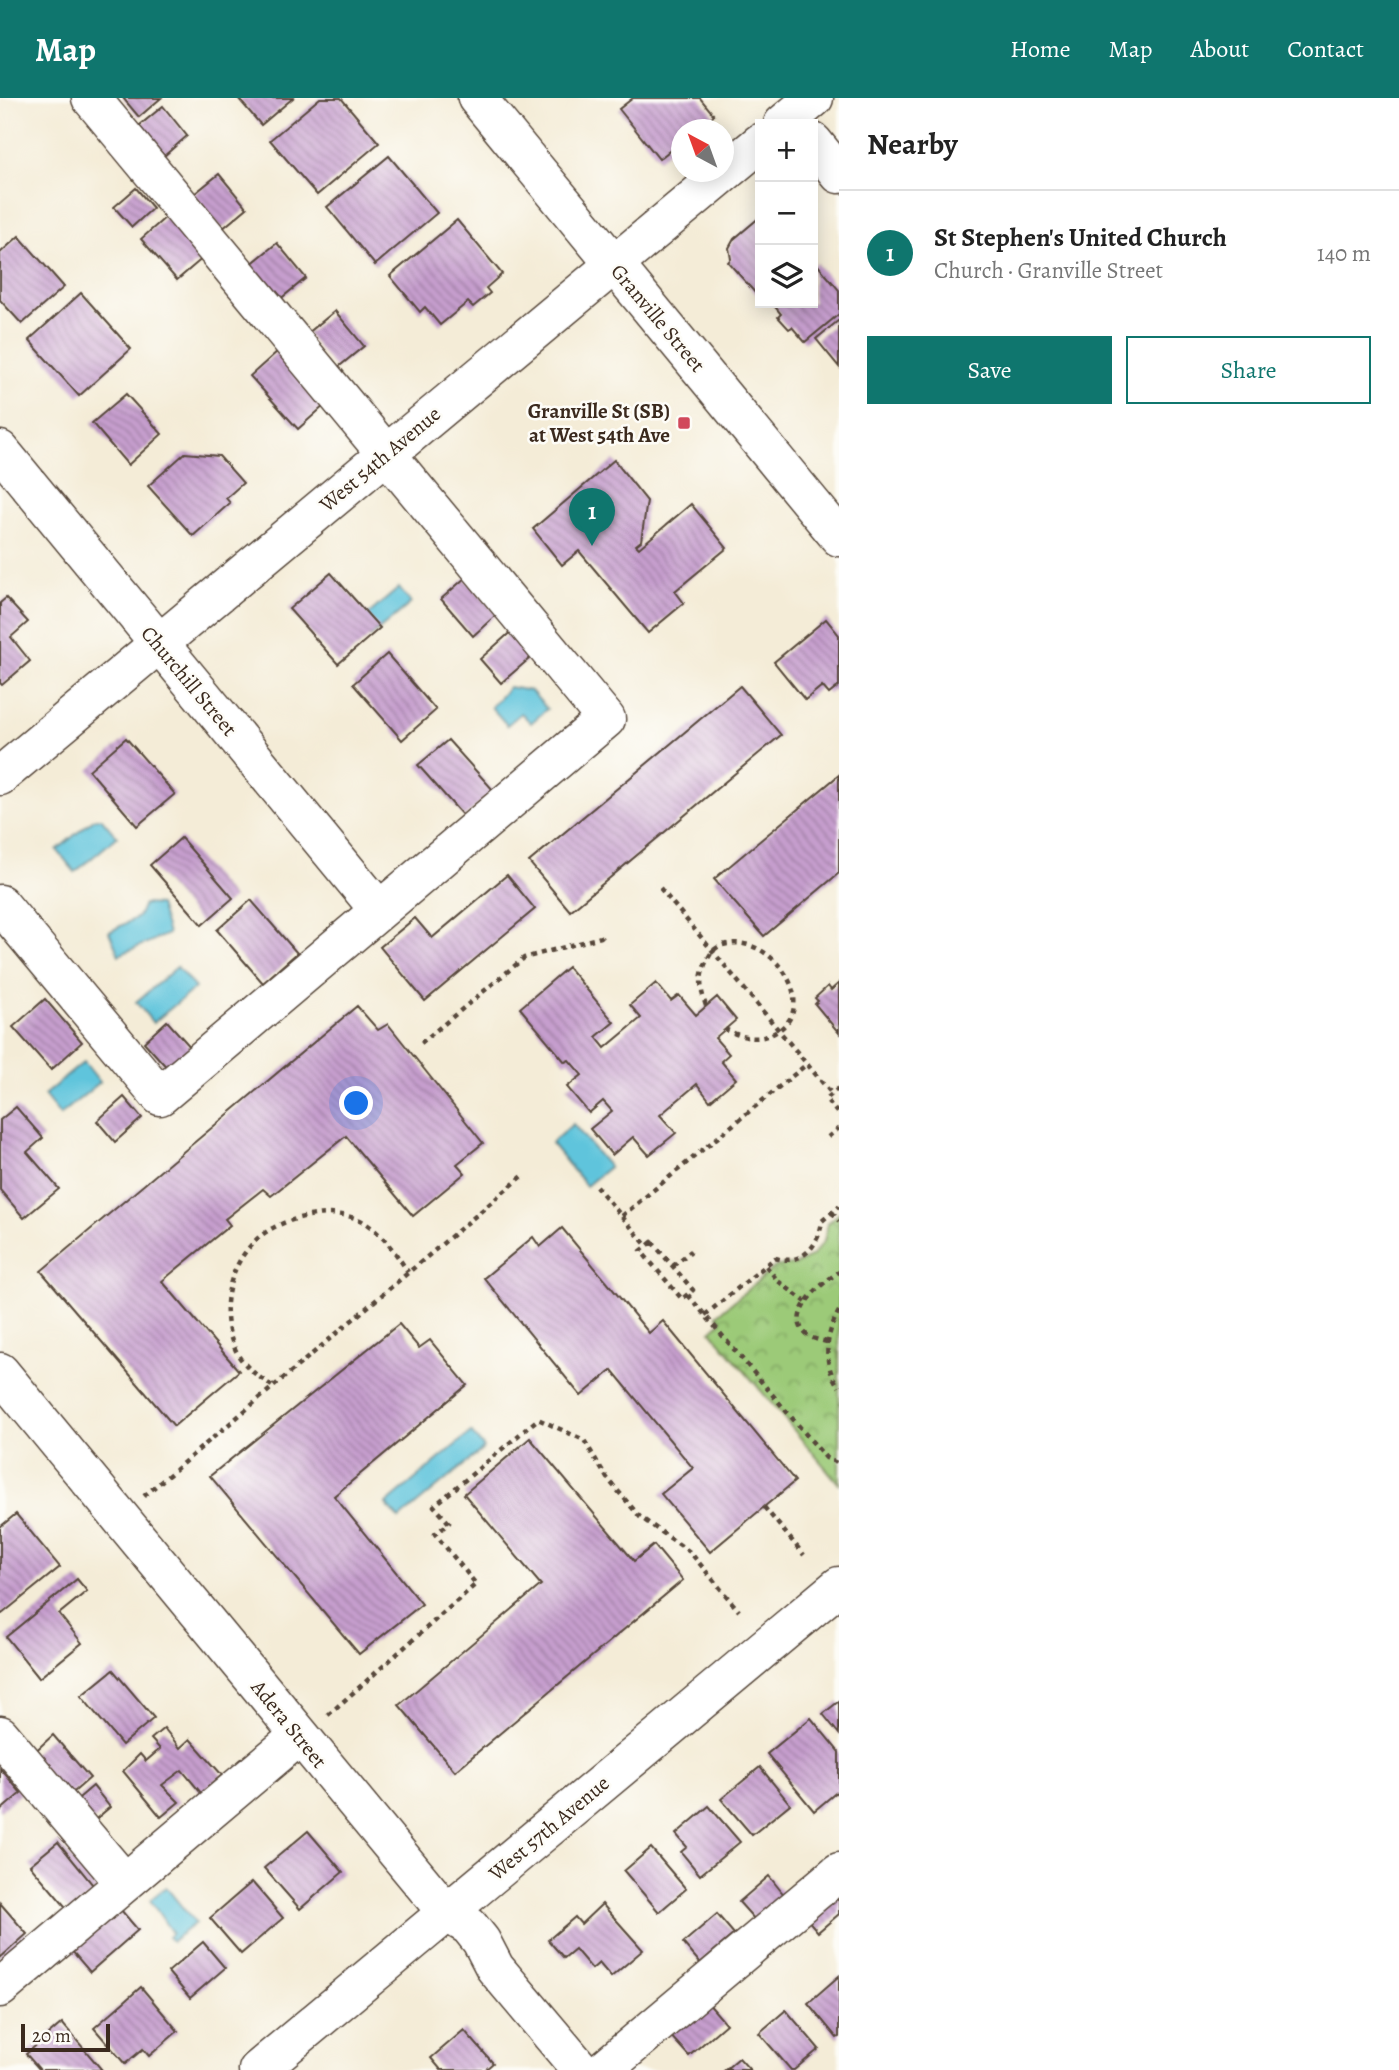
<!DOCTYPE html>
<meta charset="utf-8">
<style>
:root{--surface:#fff;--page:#f2f2f2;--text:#222;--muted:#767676;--line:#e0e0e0;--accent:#0f766e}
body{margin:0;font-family:Alegreya,serif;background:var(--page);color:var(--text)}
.controls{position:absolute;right:21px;top:21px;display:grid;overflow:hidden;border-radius:0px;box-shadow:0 4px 18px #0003}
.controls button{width:63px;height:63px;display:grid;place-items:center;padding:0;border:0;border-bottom:2px solid var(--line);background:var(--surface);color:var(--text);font:35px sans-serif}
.compass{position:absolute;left:671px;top:21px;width:63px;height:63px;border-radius:50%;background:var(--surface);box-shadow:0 4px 18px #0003;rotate:319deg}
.scale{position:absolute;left:21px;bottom:18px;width:89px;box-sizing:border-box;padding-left:7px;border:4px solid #3b2a1e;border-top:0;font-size:19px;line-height:24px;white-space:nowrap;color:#3b2a1e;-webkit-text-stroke:5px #fdfcf7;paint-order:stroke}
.you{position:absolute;left:357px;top:1006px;width:24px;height:24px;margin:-18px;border:5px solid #fff;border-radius:50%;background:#1a73e8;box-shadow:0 0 0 10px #1a73e833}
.badge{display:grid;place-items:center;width:46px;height:46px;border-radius:50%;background:var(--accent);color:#fff;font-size:23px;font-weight:700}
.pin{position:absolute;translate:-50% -58px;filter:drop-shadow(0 2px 4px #0008)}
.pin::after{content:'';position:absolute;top:37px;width:24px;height:21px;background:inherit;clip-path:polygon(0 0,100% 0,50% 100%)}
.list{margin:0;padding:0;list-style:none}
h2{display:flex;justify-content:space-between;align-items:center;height:91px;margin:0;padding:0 28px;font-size:30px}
h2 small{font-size:23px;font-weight:400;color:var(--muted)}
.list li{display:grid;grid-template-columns:46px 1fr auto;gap:21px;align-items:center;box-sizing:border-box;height:126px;padding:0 28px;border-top:2px solid var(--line)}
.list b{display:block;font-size:26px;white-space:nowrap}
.list p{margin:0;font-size:23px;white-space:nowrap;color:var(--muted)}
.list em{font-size:23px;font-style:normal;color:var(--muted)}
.actions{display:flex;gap:14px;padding:21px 28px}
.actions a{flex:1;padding:16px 0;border:2px solid var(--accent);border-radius:0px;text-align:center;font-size:24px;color:var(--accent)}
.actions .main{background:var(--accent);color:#fff}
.icon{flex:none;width:38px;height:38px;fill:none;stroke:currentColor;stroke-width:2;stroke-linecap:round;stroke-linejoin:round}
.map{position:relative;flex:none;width:839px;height:1972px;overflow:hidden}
header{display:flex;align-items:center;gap:42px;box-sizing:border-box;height:98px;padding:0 35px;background:var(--accent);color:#fff}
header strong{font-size:33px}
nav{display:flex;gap:38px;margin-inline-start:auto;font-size:24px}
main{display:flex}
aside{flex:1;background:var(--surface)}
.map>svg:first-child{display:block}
.park{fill:url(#park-crowns);stroke:#6c7a4b;stroke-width:2}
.water{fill:#5fc4dc;stroke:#4d777d;stroke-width:2}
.building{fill:url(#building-back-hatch)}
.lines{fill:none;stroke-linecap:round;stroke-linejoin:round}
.minor-casing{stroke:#57473a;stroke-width:41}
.highway-casing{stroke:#57473a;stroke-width:41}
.path{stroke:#57473a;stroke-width:4.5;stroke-dasharray:5 5;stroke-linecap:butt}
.minor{stroke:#fff;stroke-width:38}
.highway{stroke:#fff;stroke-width:38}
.poi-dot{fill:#d1495b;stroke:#fdfcf7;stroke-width:2.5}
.labels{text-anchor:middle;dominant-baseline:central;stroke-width:5;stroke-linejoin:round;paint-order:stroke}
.street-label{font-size:21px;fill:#3b2a1e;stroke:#fdfcf7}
.poi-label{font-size:21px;font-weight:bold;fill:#3b2a1e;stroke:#fdfcf7;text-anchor:end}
</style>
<header>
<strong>Map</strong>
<nav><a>Home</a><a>Map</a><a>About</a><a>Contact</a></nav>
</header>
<main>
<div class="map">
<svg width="839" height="1972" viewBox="0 0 839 1972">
<defs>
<pattern id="park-crowns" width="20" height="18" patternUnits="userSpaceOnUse" patternTransform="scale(1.75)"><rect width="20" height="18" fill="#9cca78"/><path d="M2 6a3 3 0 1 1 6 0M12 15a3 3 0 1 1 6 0" fill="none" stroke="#80a462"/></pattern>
<pattern id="building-back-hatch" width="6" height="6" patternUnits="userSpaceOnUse" patternTransform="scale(1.75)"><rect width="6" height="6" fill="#c69ece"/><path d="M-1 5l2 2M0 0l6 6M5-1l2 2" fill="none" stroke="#a281a7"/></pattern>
</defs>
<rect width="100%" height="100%" fill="#fdfcf7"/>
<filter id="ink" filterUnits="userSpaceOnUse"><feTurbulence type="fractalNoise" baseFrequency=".0143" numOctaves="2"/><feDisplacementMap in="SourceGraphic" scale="14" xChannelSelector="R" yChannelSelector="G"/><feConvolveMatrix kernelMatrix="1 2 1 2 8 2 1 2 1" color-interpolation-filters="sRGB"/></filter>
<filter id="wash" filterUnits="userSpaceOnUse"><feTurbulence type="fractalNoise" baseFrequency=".00686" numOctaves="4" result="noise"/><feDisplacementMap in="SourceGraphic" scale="28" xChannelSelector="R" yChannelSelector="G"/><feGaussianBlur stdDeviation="1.57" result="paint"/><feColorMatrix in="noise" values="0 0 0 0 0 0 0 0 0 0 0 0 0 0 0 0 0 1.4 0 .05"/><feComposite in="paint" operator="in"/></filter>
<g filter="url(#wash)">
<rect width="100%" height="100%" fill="#f4ecd7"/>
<polygon class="park" points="839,1115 839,1386 711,1233 722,1223 717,1217 776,1168 795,1167 812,1158 824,1143 828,1125"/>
<g class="water">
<polygon points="399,490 411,505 370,539 358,525"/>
<polygon points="509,589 531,593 547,611 531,625 521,615 507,627 491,609"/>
<polygon points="95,720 101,720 117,739 75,774 57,752"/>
<polygon points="144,806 159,807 168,836 119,857 109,834 138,819"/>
<polygon points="177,869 195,890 153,925 136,904"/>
<polygon points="84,964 100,984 60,1017 44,997"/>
<polygon points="573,1026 609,1069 586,1088 551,1045"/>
<polygon points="471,1334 484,1350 399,1421 386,1406"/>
<polygon points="166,1789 195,1825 172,1843 168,1839 172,1835 150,1802"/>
</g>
<g id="blocks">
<g class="building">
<polygon points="123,0 161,0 139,19"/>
<polygon points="238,0 293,0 261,27"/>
<polygon points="320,0 341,0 379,45 317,97 270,42"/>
<polygon points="633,0 700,0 714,17 696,32 682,32 682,43 659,61 619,11"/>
<polygon points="163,8 187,38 164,58 139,28"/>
<polygon points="389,58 437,115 375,167 327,109"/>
<polygon points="219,76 247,110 222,131 193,97"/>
<polygon points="136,90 153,110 132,129 114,109"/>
<polygon points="167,118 204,159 177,182 141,141"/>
<polygon points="760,119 760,194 757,197 728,164 731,161 729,150 734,141"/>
<polygon points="457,122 502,176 486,190 490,195 473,209 468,204 440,227 425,209 420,214 390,178"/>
<polygon points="19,138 64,189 22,226 0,202 0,155"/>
<polygon points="277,145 306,180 279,202 250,167"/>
<polygon points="816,165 839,192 839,216 805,244 792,229 789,231 778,219 781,216 772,205 813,205 813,168"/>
<polygon points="81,195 131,251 79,298 29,242"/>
<polygon points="335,213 364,248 336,271 307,236"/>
<polygon points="839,222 839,269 816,241"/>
<polygon points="278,253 325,307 298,331 250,278"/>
<polygon points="126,296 162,336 128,367 92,325"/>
<polygon points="185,355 219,358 243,385 226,400 230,405 193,438 148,388"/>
<polygon points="614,362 647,403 641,443 636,447 639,450 691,406 727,450 675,493 684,505 648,535 579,453 562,467 533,431"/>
<polygon points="331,475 380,530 338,566 289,511"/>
<polygon points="465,480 497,516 473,538 441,501"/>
<polygon points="6,500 28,524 11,539 30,563 2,587 0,585 0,505"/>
<polygon points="826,521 839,537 839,588 829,596 822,588 805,602 774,564"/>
<polygon points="514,531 536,555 501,585 480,561"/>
<polygon points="387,556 436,612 402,642 353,586"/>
<polygon points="740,588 781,637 570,813 529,764"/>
<polygon points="126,640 175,696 137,728 89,672"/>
<polygon points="448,642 494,693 464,719 418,667"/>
<polygon points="839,677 839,775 764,838 714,781"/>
<polygon points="181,740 233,800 202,827 150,767"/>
<polygon points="507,777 535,811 425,903 380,849 415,820 432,840"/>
<polygon points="251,802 297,855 263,885 217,832"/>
<polygon points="568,869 614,924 596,939 605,950 641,920 630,907 656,885 671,903 679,897 696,917 717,899 736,922 715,940 729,956 721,963 736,981 710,1003 697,986 660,1017 676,1035 649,1057 633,1039 612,1057 590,1031 612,1013 603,1003 589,1015 567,989 582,977 569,962 565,964 520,910"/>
<polygon points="839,885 839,935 815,906 818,903 815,900 828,888 831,892"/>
<polygon points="45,901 82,944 51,972 13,929"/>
<polygon points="357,908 378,932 388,926 483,1045 457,1066 465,1075 413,1118 346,1038 271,1098 263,1091 225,1121 230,1127 162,1183 239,1273 174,1328 41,1173"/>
<polygon points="167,923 193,952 170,973 144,944"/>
<polygon points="124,999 142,1020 115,1044 97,1023"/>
<polygon points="16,1009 43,1040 27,1054 59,1091 24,1120 0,1092 0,1022"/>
<polygon points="562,1130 649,1235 663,1223 795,1383 710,1454 661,1396 693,1370 612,1272 581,1298 484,1180 533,1139 540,1149"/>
<polygon points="399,1226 419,1250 430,1242 467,1287 334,1398 422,1506 359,1556 210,1378"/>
<polygon points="530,1340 634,1463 654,1447 683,1482 455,1673 399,1607 541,1487 464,1396"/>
<polygon points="16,1416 60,1469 2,1516 0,1514 0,1429"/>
<polygon points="77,1481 87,1493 59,1516 82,1545 39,1580 6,1539"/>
<polygon points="113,1572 154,1620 122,1647 81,1598"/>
<polygon points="839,1603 839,1636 823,1616"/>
<polygon points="811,1620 839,1654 839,1692 814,1713 767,1656"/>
<polygon points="164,1630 180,1650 190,1641 222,1677 201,1695 182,1672 162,1687 179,1704 161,1719 123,1673 140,1656 146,1663 160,1651 151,1641"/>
<polygon points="53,1637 90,1680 67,1700 31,1657"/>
<polygon points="760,1669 790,1706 752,1737 721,1701"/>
<polygon points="0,1670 21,1695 0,1713"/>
<polygon points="93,1688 110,1709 84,1731 66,1711"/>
<polygon points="709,1708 740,1744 700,1777 681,1754 687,1749 676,1736"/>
<polygon points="308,1733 343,1774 300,1811 264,1770"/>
<polygon points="58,1744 97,1792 70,1814 30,1767"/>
<polygon points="651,1750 686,1791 659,1814 624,1773"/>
<polygon points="769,1778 785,1798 756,1823 739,1804"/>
<polygon points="839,1783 839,1816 818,1834 801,1814"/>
<polygon points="252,1784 283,1820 241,1856 210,1820"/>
<polygon points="0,1805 27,1836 0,1860"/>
<polygon points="602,1806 643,1852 611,1879 599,1865 592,1871 575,1851 564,1860 548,1842 575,1819 581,1826"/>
<polygon points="121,1812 138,1832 90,1874 71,1852"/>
<polygon points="717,1816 734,1836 700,1865 683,1845"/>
<polygon points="203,1844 225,1870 190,1900 168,1874"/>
<polygon points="839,1878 839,1939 837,1940 808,1905"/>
<polygon points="141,1889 178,1933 149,1958 143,1951 125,1966 94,1930"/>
<polygon points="707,1904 726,1926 689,1958 669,1936"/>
<polygon points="786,1912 819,1951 794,1972 791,1972 759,1935"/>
<polygon points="62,1925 102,1972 40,1972 26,1956"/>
<polygon points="464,1932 493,1965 485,1972 441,1972 431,1960"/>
<polygon points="739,1960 750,1972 725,1972"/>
</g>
</g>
</g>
<g filter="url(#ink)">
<use href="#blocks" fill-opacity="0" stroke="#57473a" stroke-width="2"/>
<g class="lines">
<g class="minor-casing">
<g id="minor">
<polyline points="783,26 814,0"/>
<polyline points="813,44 839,76"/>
<polyline points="0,352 379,812"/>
<polyline points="0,678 760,45"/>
<polyline points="0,806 160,998 606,621 91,0"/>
<polyline points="0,1274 447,1815 469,1828 481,1843 495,1870 581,1972"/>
<polyline points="0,1637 124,1784"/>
<polyline points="0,1890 299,1638"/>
<polyline points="258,1972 839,1488"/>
<polyline points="603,1972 839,1774"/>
</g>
</g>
<g class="highway-casing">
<polyline id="highway" points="477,0 839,439"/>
</g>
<g class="path">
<polyline points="660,790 832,996"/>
<path d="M706,908c-7,-20 -7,-33 4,-51 4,-7 10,-10 18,-11 44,-9 94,61 48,88 -17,10 -34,6 -51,-3"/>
<polyline points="421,945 524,860 601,839 605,835"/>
<polyline points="839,990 826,1001 839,1017"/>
<polyline points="828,1039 839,1030"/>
<polyline points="596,1088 647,1148"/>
<polyline points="832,1114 839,1123"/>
<polyline points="622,1118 807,966"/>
<polygon points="652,1144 693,1192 682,1201 641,1153"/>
<polyline points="673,1168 691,1153"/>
<polyline points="766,1168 778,1183 806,1204"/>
<polyline points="688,1197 826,1360 839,1366"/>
<path d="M839,1213c-14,25 -17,52 0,76"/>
<path d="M705,1217l70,-57c27,8 44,-12 47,-37l17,-15"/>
<path d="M827,1244c-7,-2 -16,-3 -21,-8 -22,-20 17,-52 33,-62"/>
<path d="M272,1288c-12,-8 -23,-16 -32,-28 -23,-37 -15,-89 16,-118 16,-15 38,-22 59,-25 15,-2 33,-1 47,6 21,13 33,31 46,51"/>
<polyline points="144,1398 525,1076"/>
<polyline points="764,1409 804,1457"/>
<polyline points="328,1617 476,1486 435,1436 449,1425 434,1408 538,1321 584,1342 607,1380 640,1419 690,1454 739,1513"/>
</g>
<use href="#minor" class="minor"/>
<use href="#highway" class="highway"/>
</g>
</g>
<rect class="poi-dot" x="677" y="318" width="14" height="14" rx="3.5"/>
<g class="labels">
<g class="street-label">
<text transform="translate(658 220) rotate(50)">Granville Street</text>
<text transform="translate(380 361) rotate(-40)">West 54th Avenue</text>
<text transform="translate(189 583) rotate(50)">Churchill Street</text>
<text transform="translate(289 1626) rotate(51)">Adera Street</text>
<text transform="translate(549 1730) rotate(-40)">West 57th Avenue</text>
</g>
<g class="poi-label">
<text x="670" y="313">Granville St (SB)<tspan x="670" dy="24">at West 54th Ave</tspan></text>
</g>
</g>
</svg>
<div class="controls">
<button>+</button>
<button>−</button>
<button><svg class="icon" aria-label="layers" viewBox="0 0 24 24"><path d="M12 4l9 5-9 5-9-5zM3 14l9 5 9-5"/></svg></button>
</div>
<svg class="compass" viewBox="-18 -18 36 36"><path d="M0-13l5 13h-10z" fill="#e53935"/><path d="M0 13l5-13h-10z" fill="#767676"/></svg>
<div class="scale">20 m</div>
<div class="you"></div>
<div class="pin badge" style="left:592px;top:448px">1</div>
</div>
<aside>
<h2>Nearby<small></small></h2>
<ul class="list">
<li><span class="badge">1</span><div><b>St Stephen's United Church</b><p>Church · Granville Street</p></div><em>140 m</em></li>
</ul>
<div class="actions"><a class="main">Save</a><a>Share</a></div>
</aside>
</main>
